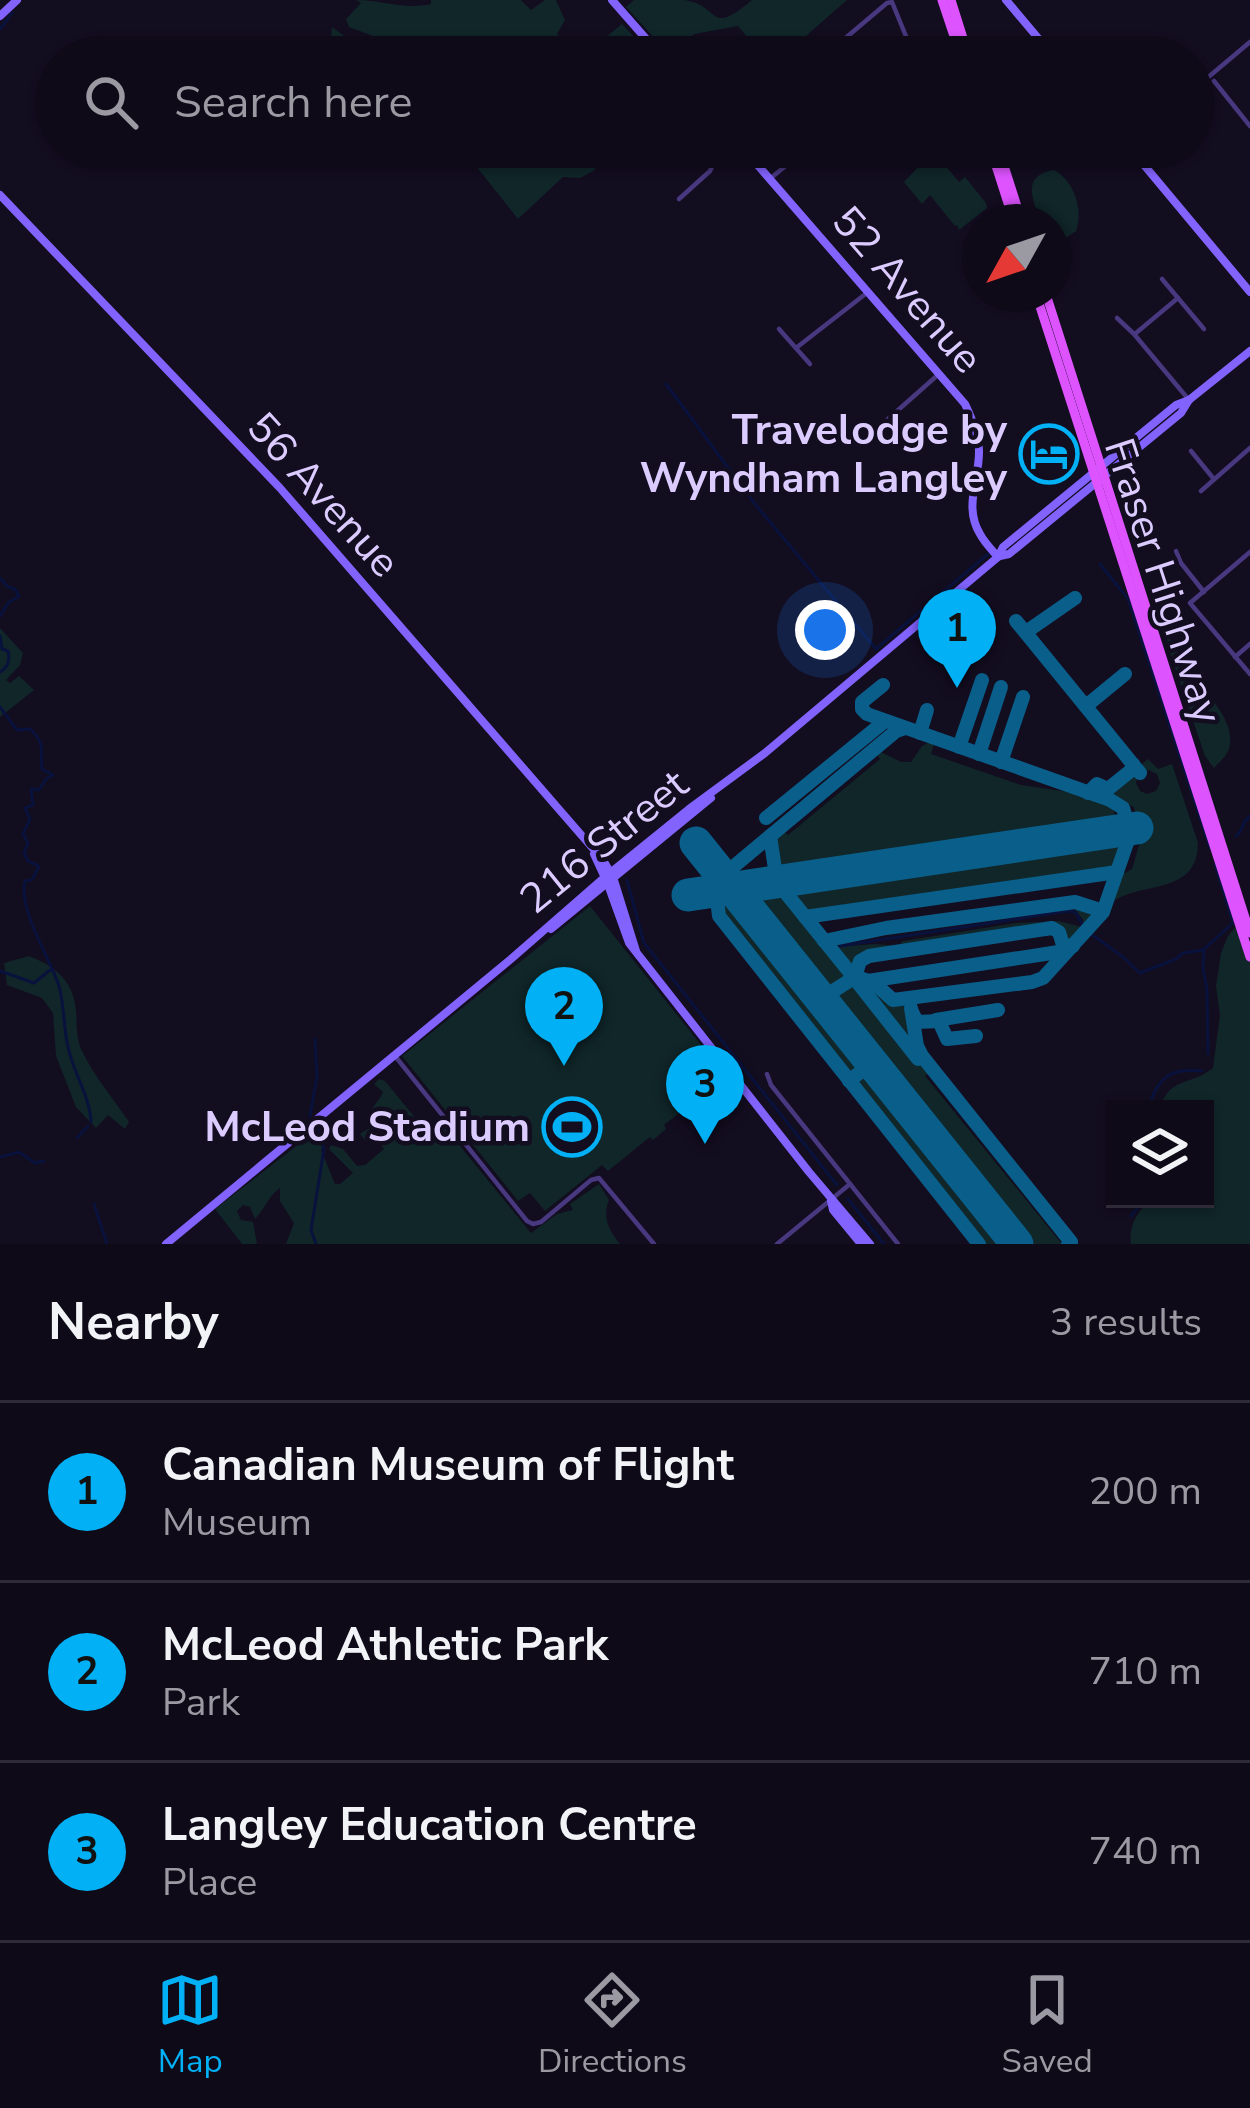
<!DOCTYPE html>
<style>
:root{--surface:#0e0a18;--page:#171321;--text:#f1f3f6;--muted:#9b9aa2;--line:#2e2b37;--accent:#01b0f5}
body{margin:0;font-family:"Nunito Sans",sans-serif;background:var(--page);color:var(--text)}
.controls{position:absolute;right:36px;bottom:36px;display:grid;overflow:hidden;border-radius:0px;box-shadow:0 3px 9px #0004}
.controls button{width:108px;height:108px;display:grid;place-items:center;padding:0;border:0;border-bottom:3px solid var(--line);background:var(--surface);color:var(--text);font:60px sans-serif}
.compass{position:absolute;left:962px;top:204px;width:108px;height:108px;border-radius:50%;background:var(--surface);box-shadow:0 3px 9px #0004;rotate:230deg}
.you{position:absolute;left:825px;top:630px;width:42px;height:42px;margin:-30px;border:9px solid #fff;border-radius:50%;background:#1a73e8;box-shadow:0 0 0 18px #1a73e833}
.badge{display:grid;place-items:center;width:78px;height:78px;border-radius:50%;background:var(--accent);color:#111;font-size:39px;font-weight:700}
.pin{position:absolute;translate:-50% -99px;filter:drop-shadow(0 3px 6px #0008)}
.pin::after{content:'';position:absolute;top:63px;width:42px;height:36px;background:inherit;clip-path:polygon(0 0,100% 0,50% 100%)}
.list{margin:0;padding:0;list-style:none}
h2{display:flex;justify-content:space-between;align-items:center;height:156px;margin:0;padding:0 48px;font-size:51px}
h2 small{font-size:39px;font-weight:400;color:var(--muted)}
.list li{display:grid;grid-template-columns:78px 1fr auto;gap:36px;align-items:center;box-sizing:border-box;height:180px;padding:0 48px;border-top:3px solid var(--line)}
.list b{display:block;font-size:45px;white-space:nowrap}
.list p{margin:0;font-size:39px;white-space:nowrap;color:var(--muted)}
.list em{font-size:39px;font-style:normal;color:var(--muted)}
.icon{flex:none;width:66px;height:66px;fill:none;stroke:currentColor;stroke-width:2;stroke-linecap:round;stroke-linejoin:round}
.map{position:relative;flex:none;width:1250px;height:1244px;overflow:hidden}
.search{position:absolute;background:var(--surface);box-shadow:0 3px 9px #0004;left:36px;right:36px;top:36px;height:132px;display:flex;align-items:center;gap:30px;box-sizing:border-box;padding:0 42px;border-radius:66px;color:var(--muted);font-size:45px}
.sheet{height:696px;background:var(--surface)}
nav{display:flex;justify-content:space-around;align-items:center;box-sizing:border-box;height:168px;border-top:3px solid var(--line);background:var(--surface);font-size:33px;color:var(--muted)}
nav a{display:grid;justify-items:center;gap:6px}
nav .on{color:var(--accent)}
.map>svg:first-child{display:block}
.green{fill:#102629}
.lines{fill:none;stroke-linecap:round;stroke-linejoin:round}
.stream{stroke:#09123c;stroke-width:3}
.taxiway{stroke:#0a5e8a;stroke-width:14}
.runway{stroke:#0a5e8a;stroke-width:33}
.street{stroke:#47387f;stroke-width:4.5}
.secondary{stroke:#8363fe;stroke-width:8}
.primary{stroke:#dd53fe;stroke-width:9}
.labels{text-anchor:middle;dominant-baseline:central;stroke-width:9;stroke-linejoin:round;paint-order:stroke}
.street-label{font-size:42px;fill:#dbcbff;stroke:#130d20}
.poi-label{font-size:42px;font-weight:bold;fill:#dbcbff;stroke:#130d20;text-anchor:end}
</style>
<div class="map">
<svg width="1250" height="1244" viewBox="0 0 1250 1244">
<rect width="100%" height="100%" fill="#130d20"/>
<g class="green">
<path d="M356,0c26,0 48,10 75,4v-4h90l10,10 14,-10h11l9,20 -8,14 24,23 41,-33 31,33h-324l3,-30 27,20 13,-3 1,-8 -24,-9 -3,-8 15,-16z"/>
<path d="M634,0c16,0 34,0 50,0 38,5 23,38 68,0h95l-65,57h-23l2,-3 -23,-28 -44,8 -12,11 -22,-1 -34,-37z"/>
<polygon points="461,147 585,147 595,161 595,170 580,178 563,177 518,219"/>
<polygon points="938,157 959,182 965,177 986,203 987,208 959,230 957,225 955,226 930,195 922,204 904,182 925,160 929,164"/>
<path d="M1054,170c20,10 30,41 22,61l-12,8 -12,-2v-15h-12c-6,-23 -20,-46 14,-52z"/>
<polygon points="0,628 23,653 20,665 6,680 10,683 19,676 34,690 0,717"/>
<path d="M1167,636l30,36 -4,4c15,19 48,51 34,77 -3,6 -9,10 -13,15l-9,-12 -37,-109z"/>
<polygon points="930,742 934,744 931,754 1021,785 1076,793 1108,804 1114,811 1115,819 1110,824 778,874 773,838 783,830 788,835 880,759 876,753 879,751 901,762 911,762 922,746"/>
<path d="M1148,759l10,10 14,-5 26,79c-1,54 -57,37 -87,60l8,-27 13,-7 8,-27 -6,-35 -26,-10v-5l27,-21 3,4 -2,8 4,8 7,3 9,-3 4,-8 -3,-9 -8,-4 -7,2 -4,-5z"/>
<polygon points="1112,840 1119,845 1120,854 1112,869 806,914 786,888"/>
<polygon points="779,890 848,976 827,992 748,894"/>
<polygon points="728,897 858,1060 857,1068 853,1071 843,1070 722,918 722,898"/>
<polygon points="590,906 726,1076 664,1125 666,1129 653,1140 650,1137 608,1171 602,1165 545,1211 530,1193 518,1201 402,1056"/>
<polygon points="1081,907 1095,915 1075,941 1069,944 1064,941 1060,931 1054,926 867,954 858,960 853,973 832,947 874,944 898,946 903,941 1016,923 1059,921 1082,927 1083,920 1074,908"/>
<path d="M1238,924l12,34v286h-119c-3,-18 7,-35 22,-45h52v-90l-45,-2c11,-31 31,-21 53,-39l7,-53 -4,-29 5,-33 7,-17z"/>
<path d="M29,956c26,10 45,25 47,55 1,13 0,25 5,38 12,26 32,49 48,73l-4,7 -17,-14 -12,13 -20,-21 -20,-51 -3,-43 -11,-15 -35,-13 -3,-22z"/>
<polygon points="850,984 871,985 890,1003 907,1004 916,1051 931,1071 925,1076 1062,1244 1027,1244 831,998"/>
<polygon points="861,1074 870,1074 1006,1244 983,1244 857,1087 858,1077"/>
<path d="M379,1079l6,2 40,49 13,-11 93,114 26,-19 16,-4 -3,-6 29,-20 10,16c-7,17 0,31 11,44h-334l8,-21 -14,-22v-13c-11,7 -15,21 -25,31l-5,-12 -7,-2 -6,6 4,9 12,2 4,22h-15l-27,-35 106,-82 5,13 -5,10 14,34h5l13,-11 -24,-24 2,-4 12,4 14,17 8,-1 19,-16 -10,-13 -8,5 -6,-7 11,-7c-7,-16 6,-21 12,-35l-9,-8z"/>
</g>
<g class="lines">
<g class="stream">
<polyline points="0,29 12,13"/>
<polyline points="666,384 755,504 876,649 988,554"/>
<polyline points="1100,564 1128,599 1210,848"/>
<polyline points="0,578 8,587 15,589 19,596 8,603 0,616"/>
<path d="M0,636l2,13 6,2c2,9 0,17 -8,21"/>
<path d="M0,707l17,23 13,-1c16,15 10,20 12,40l11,6 -7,4 -7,11 -8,-1 2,16 -8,3 5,11 -7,15 5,9 -4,10 4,8 11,5 -6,12"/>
<path d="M1236,836c7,-5 5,-13 14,-20"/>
<path d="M31,880l-6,1c-7,29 25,77 34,105 6,21 4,44 10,65 6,25 21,46 22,71"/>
<polyline points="627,880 644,943 837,1185"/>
<polyline points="1091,934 1123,957 1140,973 1176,959 1183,953 1203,950"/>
<polyline points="840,946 1068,911 1075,912 1083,925"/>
<polyline points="0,971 34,983 50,970"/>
<polyline points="1208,1054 1207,990 1203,969 1204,949 1233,923 1215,864"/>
<path d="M1148,1109c9,-30 21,-42 54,-38"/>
<polyline points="310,1116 317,1076 315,1039"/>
<polyline points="77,1138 88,1126"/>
<polyline points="0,1157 19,1152 35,1163 44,1161"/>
<polyline points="848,1199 884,1244"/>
<polyline points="94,1204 107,1244"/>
<polyline points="1131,1216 1145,1199"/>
<polyline points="316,1244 311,1230 324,1149 317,1127"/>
</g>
<g class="taxiway">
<polyline points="1016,621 1140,773"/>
<polyline points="1026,632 1075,598"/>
<polyline points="1086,706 1125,674"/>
<polyline points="905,728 896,731 721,877 716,891 719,916 979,1244"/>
<polyline points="920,733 927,710"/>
<polyline points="959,747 982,680"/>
<polyline points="979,754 1001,687"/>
<polyline points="1001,762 1023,697"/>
<polyline points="1088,793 1097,784 1108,789 1134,768 1133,764"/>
<polyline points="766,818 885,721"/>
<polyline points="770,836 777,882 852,975 874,983 893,1000 1032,982 1043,978 1103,912 1127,843 1124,834 1117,831 1124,828 1127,821 1123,808 1110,800 867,714 862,709 862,702 883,685"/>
<polyline points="805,917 1117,872"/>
<polyline points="824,941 886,928 1075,902 1103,911"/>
<polyline points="854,978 918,1059"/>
<polyline points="868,981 1065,951"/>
<polyline points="821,999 855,977 860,961 869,956 1052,928 1059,932 1063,945 1073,946"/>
<polyline points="911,1008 917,1046 922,1056 1071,1242 1068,1244"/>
<polyline points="912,1012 917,1022 939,1021 947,1039 976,1036"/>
<polyline points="936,1020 998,1010"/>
<polyline points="849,1081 872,1063"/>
</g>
<g class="runway">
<polyline points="696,843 1017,1244"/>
<polyline points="688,895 1137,828"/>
</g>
<g class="street">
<polyline points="823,57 887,3 892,2 912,51 911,57"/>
<polyline points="1214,81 1250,126"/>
<polyline points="1193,90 1250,42"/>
<polyline points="772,177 809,147"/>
<polyline points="679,199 710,171 721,147"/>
<polyline points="1162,279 1204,329"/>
<polyline points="1117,318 1134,334 1189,400"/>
<polyline points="779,329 810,364"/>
<polyline points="1136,333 1178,298"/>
<polyline points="796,348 868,292"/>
<polyline points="876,434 888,419 940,373"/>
<polyline points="1191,451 1213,478"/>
<polyline points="1201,491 1250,448"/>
<polyline points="1176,551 1181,563 1204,592"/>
<polyline points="1250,552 1190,603 1250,674"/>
<polyline points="1235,657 1250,644"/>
<polyline points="395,1056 527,1221 533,1224 541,1222 591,1180 599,1178 654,1244"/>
<polyline points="767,1074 771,1085 898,1244"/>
<polyline points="777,1244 850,1184"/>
</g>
<g class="secondary">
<polyline points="612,0 662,57"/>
<polyline points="1006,0 1054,57"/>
<polyline points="0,16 17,0"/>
<path d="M742,147l223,257c7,15 13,29 14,46 1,29 -16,56 1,84 4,8 12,16 18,23"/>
<polyline points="1129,147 1250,292"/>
<polyline points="0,195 280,488 603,860 613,877 636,951"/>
<polyline points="1000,556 1009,554 1181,413 1189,400 1250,351"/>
<polyline points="594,854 607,882 629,943 809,1172 870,1244"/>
<polyline points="551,929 711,798"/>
<polyline points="831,1201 833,1210 861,1244"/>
<polyline points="166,1244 511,959 605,877 689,809 765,753 998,557 1003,547 1176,405 1189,400"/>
</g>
<g class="primary">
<polyline points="942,0 961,57"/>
<polyline points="951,0 969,57"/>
<polyline points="990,147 1014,222"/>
<polyline points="998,147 1022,222"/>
<polyline points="1036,294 1250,957"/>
<polyline points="1046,294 1250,933"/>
</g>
</g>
<defs>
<g id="hotel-ring" transform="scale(3)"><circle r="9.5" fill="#130d20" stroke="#01b0f5" stroke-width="1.5"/><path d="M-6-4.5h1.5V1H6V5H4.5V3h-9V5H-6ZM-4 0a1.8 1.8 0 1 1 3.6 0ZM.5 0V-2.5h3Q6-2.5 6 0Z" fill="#01b0f5"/></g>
<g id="stadium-ring" transform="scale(3)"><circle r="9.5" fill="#130d20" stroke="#01b0f5" stroke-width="1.5"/><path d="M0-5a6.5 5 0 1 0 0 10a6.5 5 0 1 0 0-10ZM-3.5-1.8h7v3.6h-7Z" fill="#01b0f5"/></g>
</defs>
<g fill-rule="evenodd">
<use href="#hotel-ring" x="1049" y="454"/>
<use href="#stadium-ring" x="572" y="1127"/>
</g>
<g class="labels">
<g class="street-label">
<text transform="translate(907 290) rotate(49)">52 Avenue</text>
<text transform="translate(323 495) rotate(48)">56 Avenue</text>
<text transform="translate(1163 581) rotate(72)">Fraser Highway</text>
<text transform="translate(604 842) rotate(-39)">216 Street</text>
</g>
<g class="poi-label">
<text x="1007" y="430">Travelodge by<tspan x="1007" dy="48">Wyndham Langley</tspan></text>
<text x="530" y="1127">McLeod Stadium</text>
</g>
</g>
</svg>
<div class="controls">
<button><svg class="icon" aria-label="layers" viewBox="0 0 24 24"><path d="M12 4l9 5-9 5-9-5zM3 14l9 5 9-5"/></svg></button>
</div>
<svg class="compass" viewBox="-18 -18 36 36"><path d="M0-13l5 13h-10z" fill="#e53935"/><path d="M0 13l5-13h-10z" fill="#9b9aa2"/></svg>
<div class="you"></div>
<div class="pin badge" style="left:957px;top:688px">1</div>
<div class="pin badge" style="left:564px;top:1066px">2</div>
<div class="pin badge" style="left:705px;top:1144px">3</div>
<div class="search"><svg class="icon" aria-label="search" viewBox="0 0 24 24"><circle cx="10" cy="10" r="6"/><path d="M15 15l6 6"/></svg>Search here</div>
</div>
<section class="sheet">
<h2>Nearby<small>3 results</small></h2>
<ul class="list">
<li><span class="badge">1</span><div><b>Canadian Museum of Flight</b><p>Museum</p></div><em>200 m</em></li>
<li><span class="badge">2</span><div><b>McLeod Athletic Park</b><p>Park</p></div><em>710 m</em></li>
<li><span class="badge">3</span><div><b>Langley Education Centre</b><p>Place</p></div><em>740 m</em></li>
</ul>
</section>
<nav>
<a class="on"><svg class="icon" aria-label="map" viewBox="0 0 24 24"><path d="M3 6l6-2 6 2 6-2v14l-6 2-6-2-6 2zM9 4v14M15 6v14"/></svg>Map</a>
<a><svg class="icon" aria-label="directions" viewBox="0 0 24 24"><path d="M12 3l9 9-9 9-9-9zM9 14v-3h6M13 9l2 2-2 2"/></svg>Directions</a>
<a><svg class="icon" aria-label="saved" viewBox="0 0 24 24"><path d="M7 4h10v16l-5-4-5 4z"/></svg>Saved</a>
</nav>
